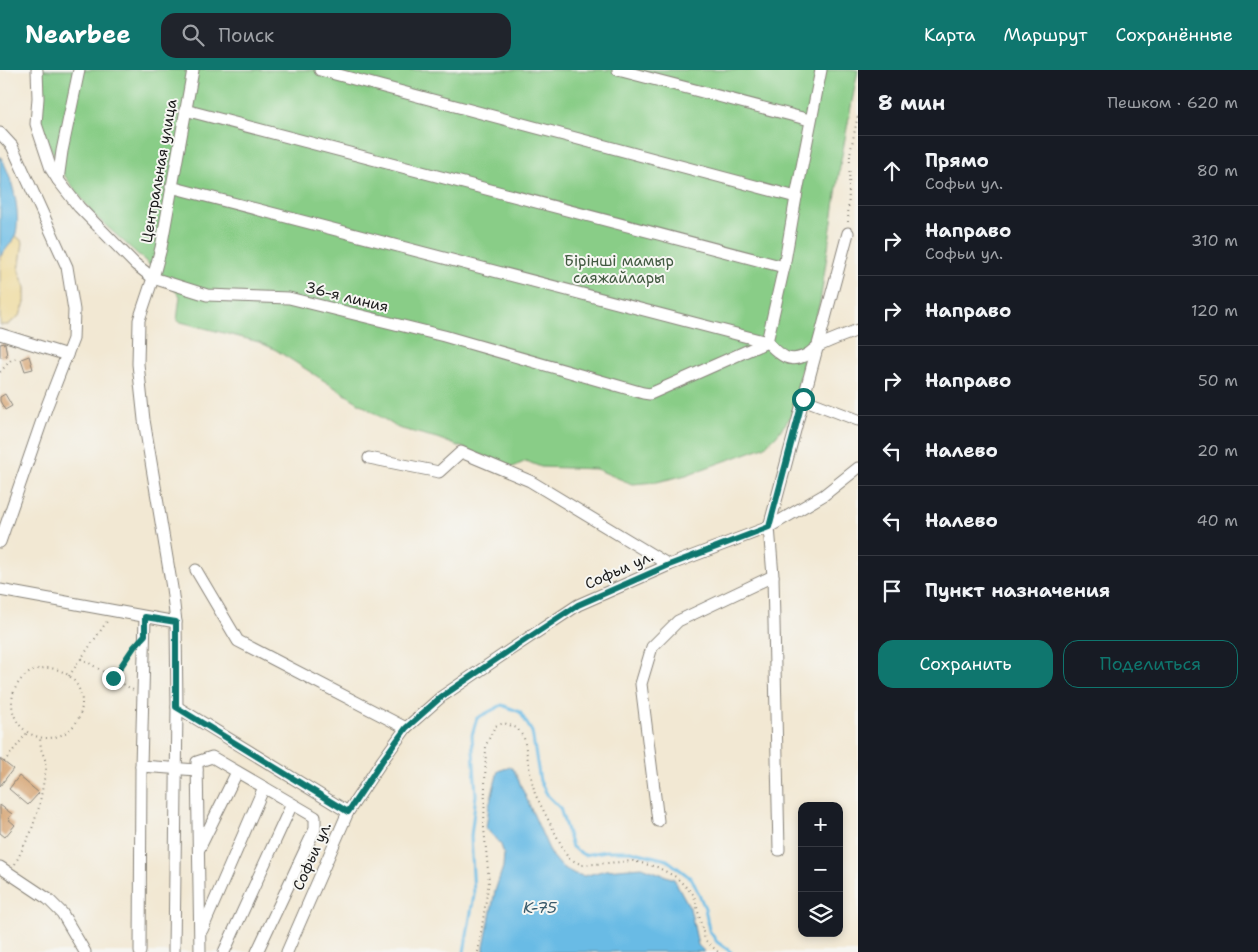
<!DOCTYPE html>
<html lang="ru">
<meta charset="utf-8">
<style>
:root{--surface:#171b24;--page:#20242c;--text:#f1f3f6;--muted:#9ea1a6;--line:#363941;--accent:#0f766e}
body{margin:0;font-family:"Shantell Sans",sans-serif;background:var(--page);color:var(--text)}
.controls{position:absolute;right:15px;bottom:15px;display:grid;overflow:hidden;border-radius:10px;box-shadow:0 2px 8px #0003}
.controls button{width:45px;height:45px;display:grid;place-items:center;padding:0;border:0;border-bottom:1px solid var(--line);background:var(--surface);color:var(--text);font:25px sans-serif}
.stop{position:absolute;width:15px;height:15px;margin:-11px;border:4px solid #0f766e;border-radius:50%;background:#fff}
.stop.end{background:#0f766e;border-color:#fff;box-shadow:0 1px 5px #0008}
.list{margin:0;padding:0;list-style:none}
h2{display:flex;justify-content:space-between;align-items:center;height:65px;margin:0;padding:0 20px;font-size:21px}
h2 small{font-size:16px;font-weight:400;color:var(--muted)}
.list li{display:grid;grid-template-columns:32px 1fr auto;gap:15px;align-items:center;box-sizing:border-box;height:70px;padding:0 20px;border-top:1px solid var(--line)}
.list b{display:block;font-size:19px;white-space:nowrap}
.list p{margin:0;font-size:16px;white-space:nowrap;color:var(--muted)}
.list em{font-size:16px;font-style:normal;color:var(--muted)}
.actions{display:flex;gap:10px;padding:15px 20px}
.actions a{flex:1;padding:11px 0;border:1px solid var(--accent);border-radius:15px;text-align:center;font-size:18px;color:var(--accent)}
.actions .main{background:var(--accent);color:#fff}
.icon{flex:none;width:28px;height:28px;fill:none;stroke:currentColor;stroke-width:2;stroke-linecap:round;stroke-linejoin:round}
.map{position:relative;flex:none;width:858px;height:882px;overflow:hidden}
header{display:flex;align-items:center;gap:30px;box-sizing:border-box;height:70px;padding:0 25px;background:var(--accent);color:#fff}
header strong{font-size:24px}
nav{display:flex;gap:28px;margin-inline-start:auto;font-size:18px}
.search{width:350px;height:45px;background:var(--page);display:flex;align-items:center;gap:12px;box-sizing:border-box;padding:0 18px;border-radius:15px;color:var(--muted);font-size:19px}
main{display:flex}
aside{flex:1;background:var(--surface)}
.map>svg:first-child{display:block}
.green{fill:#89cd87;stroke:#527452}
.sand{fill:#eeda9e;stroke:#857b5d}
.water{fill:#69bbe5;stroke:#426c80}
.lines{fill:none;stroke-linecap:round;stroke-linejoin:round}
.stream{stroke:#69bbe5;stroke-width:3}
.building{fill:#d7a778}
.minor-casing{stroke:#878278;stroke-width:13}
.path{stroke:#878278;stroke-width:2;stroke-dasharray:1 4;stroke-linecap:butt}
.minor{stroke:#fff;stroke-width:11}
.route{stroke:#0f766e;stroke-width:6}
.labels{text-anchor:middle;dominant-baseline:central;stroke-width:4;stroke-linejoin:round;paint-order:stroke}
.street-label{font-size:15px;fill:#1c1c1c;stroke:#f6f6f2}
.park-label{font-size:15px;fill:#425a41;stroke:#f6f6f2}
.water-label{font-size:16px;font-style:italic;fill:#3b5c6c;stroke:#f6f6f2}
</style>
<header>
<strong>Nearbee</strong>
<div class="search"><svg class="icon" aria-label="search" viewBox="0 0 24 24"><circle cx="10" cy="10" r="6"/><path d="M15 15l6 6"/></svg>Поиск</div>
<nav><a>Карта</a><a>Маршрут</a><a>Сохранённые</a></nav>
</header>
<main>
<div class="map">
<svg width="858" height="882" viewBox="0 0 858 882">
<rect width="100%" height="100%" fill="#f6f6f2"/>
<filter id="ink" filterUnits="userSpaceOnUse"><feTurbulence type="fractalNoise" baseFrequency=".02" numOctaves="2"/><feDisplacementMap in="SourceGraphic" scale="10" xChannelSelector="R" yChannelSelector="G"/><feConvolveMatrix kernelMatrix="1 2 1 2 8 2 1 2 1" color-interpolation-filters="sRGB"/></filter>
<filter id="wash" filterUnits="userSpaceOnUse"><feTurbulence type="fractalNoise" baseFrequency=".0096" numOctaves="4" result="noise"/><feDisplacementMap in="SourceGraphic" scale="20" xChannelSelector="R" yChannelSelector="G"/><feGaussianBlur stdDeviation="1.12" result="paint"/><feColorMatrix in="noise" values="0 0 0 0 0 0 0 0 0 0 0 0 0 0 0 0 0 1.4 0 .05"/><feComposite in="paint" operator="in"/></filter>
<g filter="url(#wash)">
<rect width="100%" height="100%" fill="#f2e8d3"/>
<polygon class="green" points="41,0 858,0 841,90 820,233 805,284 792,345 776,366 764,377 686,405 657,412 632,414 596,399 541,397 526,391 513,397 437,368 398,358 276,280 259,272 177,251 180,226 162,206 94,145 64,105 50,77 41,53"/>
<polygon class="sand" points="15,165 23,172 19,201 25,217 25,233 20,245 8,255 0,255 0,187"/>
<g class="water">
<path d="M0,86c12,19 21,56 16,77 -2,8 -11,17 -16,24z"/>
<polygon points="510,697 514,700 551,784 562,797 575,804 584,806 606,800 642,797 674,809 690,838 698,875 705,882 484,882 484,877 495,821 503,797 504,784 501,775 486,758 489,736 498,701"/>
</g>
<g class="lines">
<polyline class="stream" points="464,882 474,825 471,766 476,725 472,665 477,648 502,635 520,642 532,662 540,711 548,726 560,738 572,777 584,785 606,781 631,781 667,790 692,809 705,838 709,860 717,872 731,882"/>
</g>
<g id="blocks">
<g class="building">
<polygon points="5,273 7,286 0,287 0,274"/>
<polygon points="29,286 33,299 25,301 21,289"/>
<polygon points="5,324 12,336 5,340 0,331 0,327"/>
<polygon points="0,689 13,699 0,716"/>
<polygon points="19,706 39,723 28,735 9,719"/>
<polygon points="0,735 12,744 8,749 15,755 5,767 0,763"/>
</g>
</g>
</g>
<g filter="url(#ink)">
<use href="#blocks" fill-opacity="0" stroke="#878278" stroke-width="1"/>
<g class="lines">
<g class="minor-casing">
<g id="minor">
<polyline points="37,0 38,28 36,54 51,99 58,110 79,137 135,194 153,208 207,225 289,228 444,266 643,323 650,324 767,272"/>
<polyline points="320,0 796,127"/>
<polyline points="618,0 810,50"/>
<polyline points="185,40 784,197"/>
<polyline points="0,63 12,76 67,197 74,240 73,269 47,336 0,472"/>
<polyline points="58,110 62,81 79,0"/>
<path d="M171,117l596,155c13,13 22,23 41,12 3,-2 6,-5 9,-7 13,-7 28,-12 41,-17"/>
<polyline points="0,264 67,285"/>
<polyline points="767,272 784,197 796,127 821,0"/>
<polyline points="803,329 858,350"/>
<polyline points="369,388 439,402 461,382 530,411 669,495"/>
<polyline points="196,500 238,571 406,658"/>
<polyline points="0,520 176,552"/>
<polyline points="177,637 348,742"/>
<polyline points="141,696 197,700"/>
<polyline points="658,751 641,614 652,577 678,551 773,506"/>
<polyline points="199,779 237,702"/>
<polyline points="779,780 773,506 769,457 848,163"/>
<polyline points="0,797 48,829 62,843 85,882"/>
<polyline points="202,860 264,717"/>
<polyline points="140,882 141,696 145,547"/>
<polyline points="174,882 177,637 176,552 172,518 144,350 138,294 139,250 153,208 161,178 193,0"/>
<polyline points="200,882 197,692 212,687 315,747 315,759 257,882"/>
<polyline points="224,882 292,734"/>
<polyline points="287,882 348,742 382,691 406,658 441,627 510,580 578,535 669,495 769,457 824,425 858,398"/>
</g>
</g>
<g class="path">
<polyline points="848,152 850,84 858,45"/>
<polyline points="0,302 11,290 17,288"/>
<polyline points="81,588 133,620"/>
<circle cx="47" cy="633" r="35"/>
<polyline points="69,606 108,550"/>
<polyline points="113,608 132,581"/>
<polyline points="4,692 27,663"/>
<polyline points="15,794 31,762 39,737 46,699 46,692 41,679 40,668"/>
<polyline points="478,882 489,811 484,758 486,675 495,656 504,653 517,658 524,668 530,702 535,724 568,788 582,795 633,791 657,797 676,807 694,825 705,870 718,882"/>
</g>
<use href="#minor" class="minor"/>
</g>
</g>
<g class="lines" filter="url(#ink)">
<polyline class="route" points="113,608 134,577 145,565 145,547 176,552 176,637 348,742 382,691 406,658 441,627 510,580 578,535 669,495 769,457 803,329"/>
</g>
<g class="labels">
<g class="street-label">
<text transform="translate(159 101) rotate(-80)">Центральная улица</text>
<text transform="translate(347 227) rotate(14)">36-я линия</text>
<text transform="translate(619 500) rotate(-24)">Софьи ул.</text>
<text transform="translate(312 786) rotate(-66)">Софьи ул.</text>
</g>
<g class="park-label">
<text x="619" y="191">Бірінші мамыр<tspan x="619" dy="17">саяжайлары</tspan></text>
</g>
<g class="water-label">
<text x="540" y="837">К-75</text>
</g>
</g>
</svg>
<div class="controls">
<button>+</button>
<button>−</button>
<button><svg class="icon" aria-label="layers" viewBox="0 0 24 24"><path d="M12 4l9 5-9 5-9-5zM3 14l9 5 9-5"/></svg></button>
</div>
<div class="stop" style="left:803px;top:329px"></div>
<div class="stop end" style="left:113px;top:608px"></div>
</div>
<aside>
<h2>8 мин<small>Пешком · 620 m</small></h2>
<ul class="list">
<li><svg class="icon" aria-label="ahead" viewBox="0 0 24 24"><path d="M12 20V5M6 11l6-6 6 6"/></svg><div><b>Прямо</b><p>Софьи ул.</p></div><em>80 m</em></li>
<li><svg class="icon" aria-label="right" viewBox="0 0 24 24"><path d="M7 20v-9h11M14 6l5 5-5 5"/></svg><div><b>Направо</b><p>Софьи ул.</p></div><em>310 m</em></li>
<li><svg class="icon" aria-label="right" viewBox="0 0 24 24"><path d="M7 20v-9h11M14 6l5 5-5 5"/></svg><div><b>Направо</b></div><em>120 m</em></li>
<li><svg class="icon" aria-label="right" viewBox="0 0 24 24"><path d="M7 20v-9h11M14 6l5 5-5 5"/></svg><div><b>Направо</b></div><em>50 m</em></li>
<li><svg class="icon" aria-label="left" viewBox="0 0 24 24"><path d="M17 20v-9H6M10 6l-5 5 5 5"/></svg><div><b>Налево</b></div><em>20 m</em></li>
<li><svg class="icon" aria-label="left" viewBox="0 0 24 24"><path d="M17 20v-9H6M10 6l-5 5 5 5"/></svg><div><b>Налево</b></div><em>40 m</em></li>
<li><svg class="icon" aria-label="arrive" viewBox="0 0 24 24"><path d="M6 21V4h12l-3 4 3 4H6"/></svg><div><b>Пункт назначения</b></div></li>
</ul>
<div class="actions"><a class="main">Сохранить</a><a>Поделиться</a></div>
</aside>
</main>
